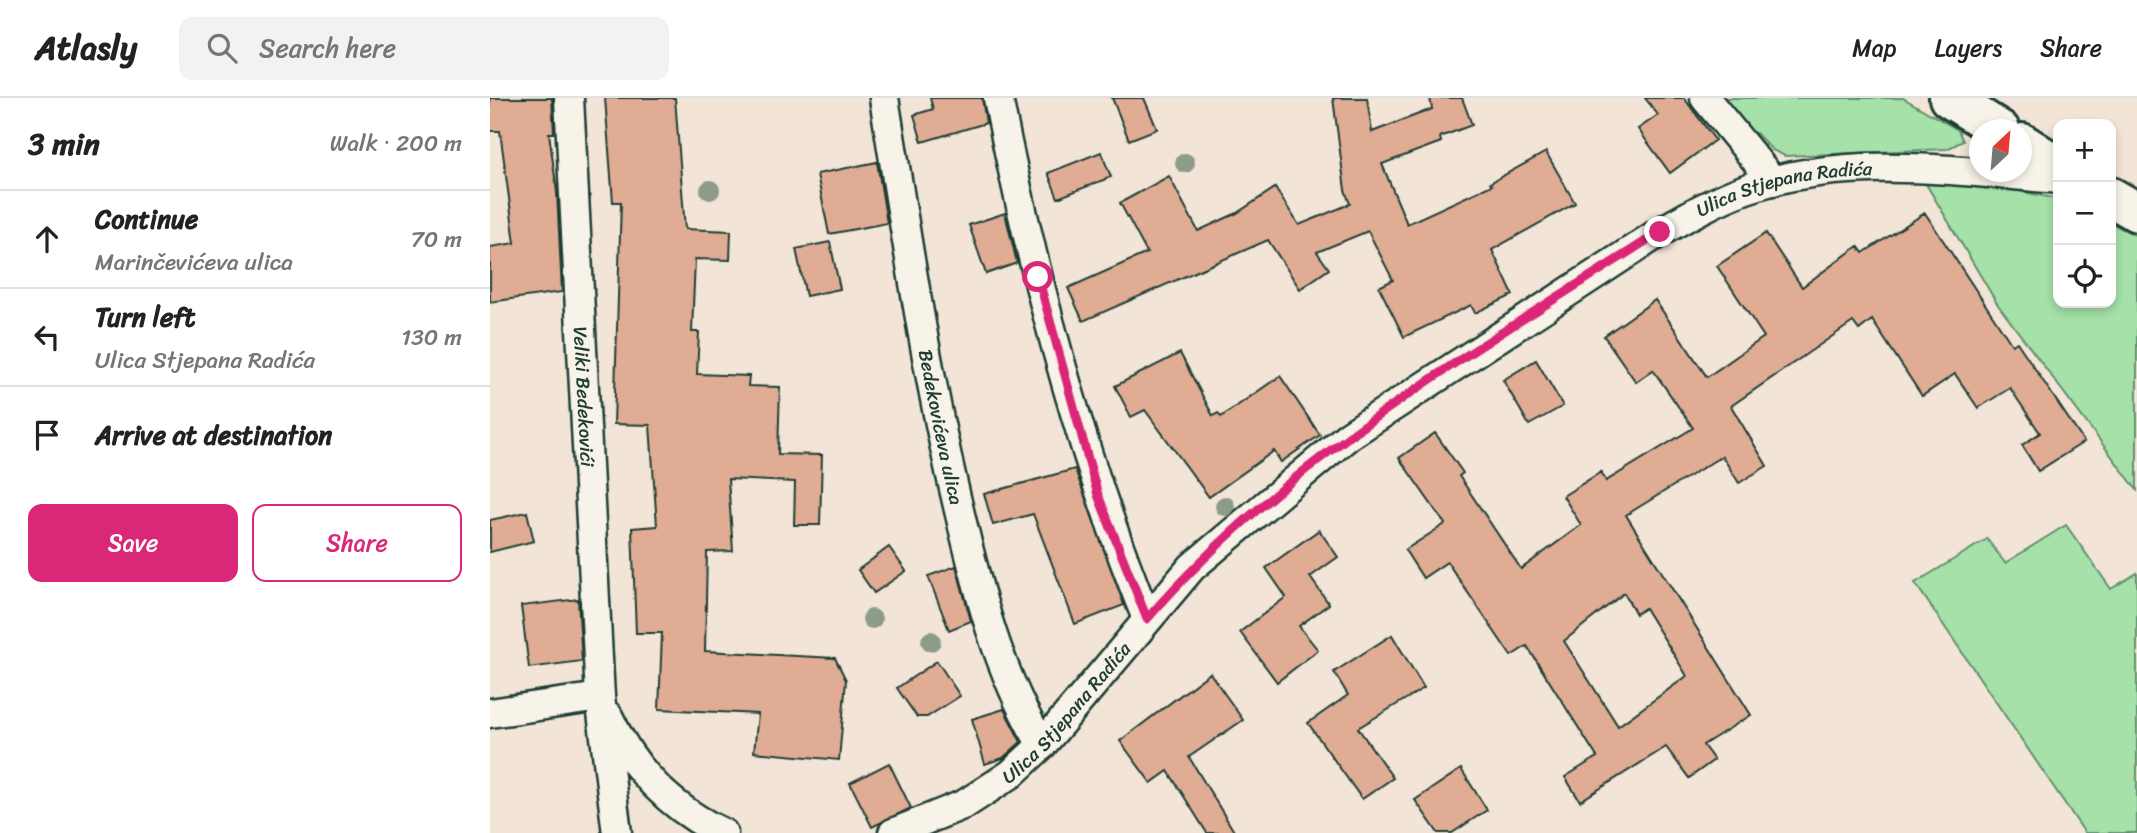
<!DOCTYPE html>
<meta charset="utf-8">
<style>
:root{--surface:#fff;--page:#f2f2f2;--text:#222;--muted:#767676;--line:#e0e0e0;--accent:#db2777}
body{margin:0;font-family:Sriracha,sans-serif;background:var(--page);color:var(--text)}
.controls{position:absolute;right:21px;top:21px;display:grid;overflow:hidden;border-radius:14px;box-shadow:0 4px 10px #0003}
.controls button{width:63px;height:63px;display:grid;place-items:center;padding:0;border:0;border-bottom:2px solid var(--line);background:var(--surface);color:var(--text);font:35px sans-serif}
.compass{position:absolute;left:1479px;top:21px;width:63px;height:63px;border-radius:50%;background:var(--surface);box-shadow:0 4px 10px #0003;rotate:26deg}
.stop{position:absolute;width:21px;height:21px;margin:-16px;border:5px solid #db2777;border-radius:50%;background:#fff}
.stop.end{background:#db2777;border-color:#fff;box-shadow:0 2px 7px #0008}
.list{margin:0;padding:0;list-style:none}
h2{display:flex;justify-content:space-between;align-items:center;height:91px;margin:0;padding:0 28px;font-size:30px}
h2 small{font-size:23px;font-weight:400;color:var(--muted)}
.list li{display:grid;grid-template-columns:46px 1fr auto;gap:21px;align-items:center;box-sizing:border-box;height:98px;padding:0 28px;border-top:2px solid var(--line)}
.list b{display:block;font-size:26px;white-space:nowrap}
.list p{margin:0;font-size:23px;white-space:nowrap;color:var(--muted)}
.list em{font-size:23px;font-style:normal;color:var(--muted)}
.actions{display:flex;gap:14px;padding:21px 28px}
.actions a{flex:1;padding:16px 0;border:2px solid var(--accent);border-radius:14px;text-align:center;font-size:24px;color:var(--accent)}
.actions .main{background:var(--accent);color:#fff}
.icon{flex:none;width:38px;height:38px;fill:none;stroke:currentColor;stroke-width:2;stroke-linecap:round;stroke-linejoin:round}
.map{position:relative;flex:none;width:1647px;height:735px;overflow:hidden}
header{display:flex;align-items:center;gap:42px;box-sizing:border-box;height:98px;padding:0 35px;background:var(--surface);border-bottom:2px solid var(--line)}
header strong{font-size:33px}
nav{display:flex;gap:38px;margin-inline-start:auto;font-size:24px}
.search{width:490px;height:63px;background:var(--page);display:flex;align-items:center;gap:18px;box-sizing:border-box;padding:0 24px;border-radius:14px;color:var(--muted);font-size:26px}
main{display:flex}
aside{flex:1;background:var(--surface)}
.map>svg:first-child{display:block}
.green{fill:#a5e1a8;stroke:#628f6e;stroke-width:2}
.building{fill:#e0ac94;stroke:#1f3d34;stroke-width:2;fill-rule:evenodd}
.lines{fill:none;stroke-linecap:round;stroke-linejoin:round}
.street-casing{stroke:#1f3d34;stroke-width:33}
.secondary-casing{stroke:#1f3d34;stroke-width:44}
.street{stroke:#f7f3e8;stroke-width:28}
.secondary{stroke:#f7f3e8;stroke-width:38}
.tree{fill:#8d9b8a}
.route{stroke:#db2777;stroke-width:9}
.labels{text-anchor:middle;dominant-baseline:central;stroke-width:5;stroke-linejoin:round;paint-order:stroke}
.street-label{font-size:19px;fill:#1f3d34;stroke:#f7f3e8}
</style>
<header>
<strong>Atlasly</strong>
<div class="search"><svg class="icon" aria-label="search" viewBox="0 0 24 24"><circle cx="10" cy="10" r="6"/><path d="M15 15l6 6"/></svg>Search here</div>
<nav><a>Map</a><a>Layers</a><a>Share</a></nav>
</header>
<main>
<aside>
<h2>3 min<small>Walk · 200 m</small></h2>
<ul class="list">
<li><svg class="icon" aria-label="ahead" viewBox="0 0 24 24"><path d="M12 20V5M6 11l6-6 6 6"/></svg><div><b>Continue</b><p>Marinčevićeva ulica</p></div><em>70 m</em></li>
<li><svg class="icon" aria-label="left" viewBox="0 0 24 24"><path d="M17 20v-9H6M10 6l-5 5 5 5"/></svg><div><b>Turn left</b><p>Ulica Stjepana Radića</p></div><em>130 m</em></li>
<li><svg class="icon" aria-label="arrive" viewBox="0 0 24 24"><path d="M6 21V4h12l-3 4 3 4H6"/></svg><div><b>Arrive at destination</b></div></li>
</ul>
<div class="actions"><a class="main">Save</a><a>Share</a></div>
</aside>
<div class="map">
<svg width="1647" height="735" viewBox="0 0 1647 735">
<rect width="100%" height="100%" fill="#f2e5d7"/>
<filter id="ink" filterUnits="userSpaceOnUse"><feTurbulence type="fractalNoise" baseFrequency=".0143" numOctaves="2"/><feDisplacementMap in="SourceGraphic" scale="14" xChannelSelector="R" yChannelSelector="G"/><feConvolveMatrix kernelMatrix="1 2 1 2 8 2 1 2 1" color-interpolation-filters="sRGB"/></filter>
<g filter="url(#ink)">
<g class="green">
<polygon points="1229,0 1413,0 1468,32 1473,43 1457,51 1295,58 1282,52 1266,35 1259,39"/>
<polygon points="1436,86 1502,88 1568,101 1568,205 1621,205 1621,125 1647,138 1647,392 1508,207"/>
<polygon points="1576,427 1621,491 1647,475 1647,735 1595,735 1425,485 1497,441 1515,465"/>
</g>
<g class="building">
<polygon points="0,0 62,0 64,35 59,35 67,94 72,194 0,204 0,149 25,145 10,33 0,33"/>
<polygon points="115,0 185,0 195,131 241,133 240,162 205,161 202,234 209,234 207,276 259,278 258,288 290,289 288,356 332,357 330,427 304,427 305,384 238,381 243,453 217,454 215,553 345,560 356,582 349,662 264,654 268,616 169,611 172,535 146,535 142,430 167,428 160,327 124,326 131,104 123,104"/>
<polygon points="440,0 492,0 496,25 432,44 424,17 443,11"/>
<polygon points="622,0 654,0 667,31 639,42"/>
<polygon points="843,0 877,0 882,34 942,11 940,0 972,0 982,27 950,39 951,44 892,66 917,126 1002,87 1000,85 1056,54 1085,105 1002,152 1023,197 985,215 981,207 914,239 889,189 903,182 878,133 827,154 839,171 810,191 778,142 593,223 578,190 657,155 630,105 679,78 708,133 747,115 785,90 809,127 860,106 855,92"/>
<polygon points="1155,0 1194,0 1225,42 1180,75 1148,31 1168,17"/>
<polygon points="611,54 621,79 568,100 558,75"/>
<polygon points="387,64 397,125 339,136 327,76"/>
<polygon points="515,115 527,165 496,176 479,127"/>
<path d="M1435,115l87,132 5,-3 67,100 -46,29 -16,-26 18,-12 -30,-45 -32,20 -23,-34 -33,22 -50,-76 -13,10 -6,-8 -122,84 36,60 -28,17 -17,-27 -96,59 125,200 -48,30 11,15 -25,18 -23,-31 -86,54 -15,-24 32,-20 -70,-111 -16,10 -64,-94 -24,16 -18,-28 40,-26 -46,-66 36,-25 28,40 -4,3 62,93 60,-44 -18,-29 38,-24 5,9 87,-53 -40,-58 -17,12 -32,-46 51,-36 52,77 57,-40 -47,-71 49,-33 36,54 56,-41 5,7zM1134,495l12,21 9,-6 42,68 -69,50 -54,-85z"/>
<polygon points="340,144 350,191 316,198 306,151"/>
<polygon points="690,255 723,318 728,315 731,319 790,278 830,337 791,364 784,353 719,399 655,312 641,319 625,288"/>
<polygon points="1046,262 1073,308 1039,327 1013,282"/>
<polygon points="585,371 634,507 585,526 543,416 503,427 494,396"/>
<polygon points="37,414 44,443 0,454 0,422"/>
<polygon points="829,432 848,459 820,479 839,506 809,528 828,552 787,584 750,534 796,499 776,470"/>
<polygon points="399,449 416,473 384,495 368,472"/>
<polygon points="466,468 481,523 459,532 438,478"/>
<polygon points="88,501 92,563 39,570 31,508"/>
<polygon points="902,537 934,590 868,630 903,680 872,701 818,625 858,597 844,574"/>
<polygon points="447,563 470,598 437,619 427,619 407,590"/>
<polygon points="720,575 753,622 699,659 745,735 717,735 678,673 661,685 630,643"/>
<polygon points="514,611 531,644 513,660 495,666 482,621"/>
<polygon points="399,665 421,710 382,729 360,685"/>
<polygon points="971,671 997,712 962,735 948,735 925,702"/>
</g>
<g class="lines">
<g class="street-casing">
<g id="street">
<path id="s1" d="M79,0l31,599 17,136"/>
<path id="s2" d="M394,0c22,136 42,273 74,408 20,84 39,164 84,239"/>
<path d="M508,0c35,177 81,354 149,521"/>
<polyline points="1215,0 1283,83"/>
<polyline points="0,615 110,599"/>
<path d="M118,618c24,52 63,93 115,117"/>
<path id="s3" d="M403,735l72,-29 46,-30 31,-29 150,-178 156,-131 312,-204c28,-16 55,-32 86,-43 96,-35 213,-18 312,-10"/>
</g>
</g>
<g class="secondary-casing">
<g id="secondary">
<polyline points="1459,0 1510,32"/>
<polyline points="1532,45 1568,68"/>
<polyline points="1621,99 1647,114"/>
</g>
</g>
<use href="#street" class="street"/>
<use href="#secondary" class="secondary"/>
</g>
<g class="tree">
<circle cx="695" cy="65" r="10"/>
<circle cx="220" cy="92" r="10"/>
<circle cx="735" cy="408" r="10"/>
<circle cx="382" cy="521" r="10"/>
<circle cx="441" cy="543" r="10"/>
</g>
</g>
<g class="lines" filter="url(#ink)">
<path class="route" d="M548,179l60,218 49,124c141,-163 333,-271 513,-387"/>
</g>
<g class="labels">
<g class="street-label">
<text stroke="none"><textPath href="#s3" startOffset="1118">Ulica Stjepana Radića</textPath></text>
<text stroke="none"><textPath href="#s1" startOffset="299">Veliki Bedekovići</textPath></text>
<text stroke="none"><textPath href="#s2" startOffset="334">Bedekovićeva ulica</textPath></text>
<text stroke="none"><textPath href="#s3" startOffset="215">Ulica Stjepana Radića</textPath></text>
</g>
</g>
</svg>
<div class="controls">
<button>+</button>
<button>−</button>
<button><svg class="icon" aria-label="locate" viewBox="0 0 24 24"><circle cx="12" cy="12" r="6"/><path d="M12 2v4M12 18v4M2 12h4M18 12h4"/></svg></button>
</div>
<svg class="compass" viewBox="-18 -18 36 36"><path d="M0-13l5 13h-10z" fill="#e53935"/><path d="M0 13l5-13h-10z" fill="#767676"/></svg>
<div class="stop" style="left:548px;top:179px"></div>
<div class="stop end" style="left:1170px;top:134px"></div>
</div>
</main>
